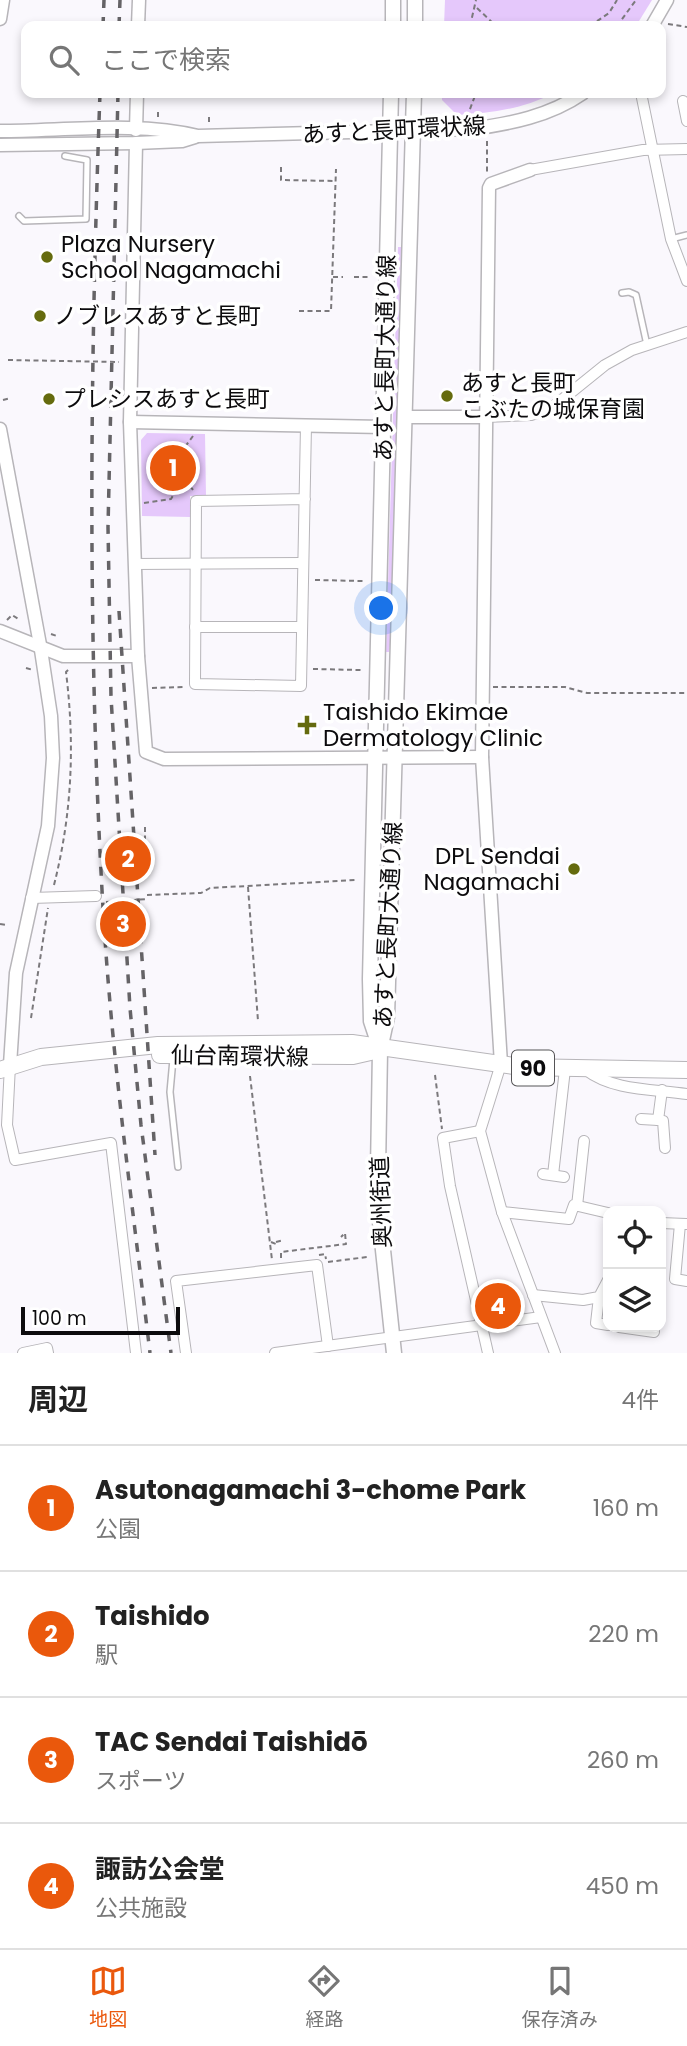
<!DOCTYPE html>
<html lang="ja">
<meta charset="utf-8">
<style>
:root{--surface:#fff;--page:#f2f2f2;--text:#222;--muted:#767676;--line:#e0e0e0;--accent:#ea580c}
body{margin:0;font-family:Poppins,"Noto Sans JP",sans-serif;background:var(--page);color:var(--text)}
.controls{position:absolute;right:21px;bottom:21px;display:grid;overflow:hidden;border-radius:14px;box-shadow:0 4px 10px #0003}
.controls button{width:63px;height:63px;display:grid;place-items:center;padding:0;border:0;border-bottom:2px solid var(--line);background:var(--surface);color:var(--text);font:35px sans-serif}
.scale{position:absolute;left:21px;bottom:18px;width:159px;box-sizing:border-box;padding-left:7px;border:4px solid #0c0b0d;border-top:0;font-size:19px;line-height:24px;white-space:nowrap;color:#0c0b0d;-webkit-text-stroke:5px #fff;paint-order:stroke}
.you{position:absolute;left:382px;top:609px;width:24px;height:24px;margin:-18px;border:5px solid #fff;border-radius:50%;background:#1a73e8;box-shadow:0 0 0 10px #1a73e833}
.badge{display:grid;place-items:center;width:46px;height:46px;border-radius:50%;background:var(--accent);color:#fff;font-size:23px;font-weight:700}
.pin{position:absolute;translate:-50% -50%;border:4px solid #fff;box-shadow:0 2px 7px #0006}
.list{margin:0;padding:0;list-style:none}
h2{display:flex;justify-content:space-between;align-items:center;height:91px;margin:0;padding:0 28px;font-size:30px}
h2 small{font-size:23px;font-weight:400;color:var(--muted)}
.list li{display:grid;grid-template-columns:46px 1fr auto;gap:21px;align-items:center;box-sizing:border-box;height:126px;padding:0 28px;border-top:2px solid var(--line)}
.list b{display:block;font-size:26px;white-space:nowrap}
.list p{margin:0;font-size:23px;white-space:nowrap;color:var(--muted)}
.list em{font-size:23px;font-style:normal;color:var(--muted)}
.icon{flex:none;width:38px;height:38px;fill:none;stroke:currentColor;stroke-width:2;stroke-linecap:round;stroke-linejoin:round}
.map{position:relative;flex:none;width:687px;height:1353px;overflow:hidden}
.search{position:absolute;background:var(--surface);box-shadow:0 4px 10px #0003;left:21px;right:21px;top:21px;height:77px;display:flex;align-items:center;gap:18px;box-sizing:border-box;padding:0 24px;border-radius:14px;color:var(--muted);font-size:26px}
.sheet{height:595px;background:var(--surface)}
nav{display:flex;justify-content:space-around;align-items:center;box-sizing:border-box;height:98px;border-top:2px solid var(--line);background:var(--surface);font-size:19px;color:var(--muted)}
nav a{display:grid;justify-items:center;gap:4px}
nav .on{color:var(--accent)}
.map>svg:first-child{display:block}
.green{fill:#e5c8fb}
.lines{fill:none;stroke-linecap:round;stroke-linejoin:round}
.service-casing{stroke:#b7b5b9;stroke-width:8}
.minor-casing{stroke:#b7b5b9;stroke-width:12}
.tertiary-casing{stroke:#b7b5b9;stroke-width:15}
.secondary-casing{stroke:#b7b5b9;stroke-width:17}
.primary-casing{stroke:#b7b5b9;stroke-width:18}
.path{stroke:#7b797c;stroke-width:2;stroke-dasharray:5 3.5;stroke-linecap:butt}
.service{stroke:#fff;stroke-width:5}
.minor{stroke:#fff;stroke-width:10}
.tertiary{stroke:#fff;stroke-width:12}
.secondary{stroke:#fff;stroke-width:14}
.primary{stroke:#fff;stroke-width:16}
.rail{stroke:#656366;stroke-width:3.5;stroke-dasharray:9 9;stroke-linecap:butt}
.poi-dot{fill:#656b0e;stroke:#fff;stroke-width:2.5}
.labels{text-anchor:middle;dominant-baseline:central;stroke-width:7;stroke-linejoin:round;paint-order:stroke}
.shield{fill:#fff;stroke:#555456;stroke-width:2}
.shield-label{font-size:21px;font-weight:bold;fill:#0c0b0d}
.street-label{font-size:23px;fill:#0c0b0d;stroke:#fff}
.poi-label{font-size:23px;fill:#0c0b0d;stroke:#fff;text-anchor:start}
</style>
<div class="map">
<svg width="687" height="1353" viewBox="0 0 687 1353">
<rect width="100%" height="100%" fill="#faf8fd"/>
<g class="green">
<polygon points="445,0 652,0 636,26 444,26"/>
<path d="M442,93h112c-31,16 -63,20 -97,22l-15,-15z"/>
<polygon points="398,247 401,247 393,623 389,652 386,652"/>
<polygon points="147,433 205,434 206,496 190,496 190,517 142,516 141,440"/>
</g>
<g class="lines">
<g class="service-casing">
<g id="service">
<polyline points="19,216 24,221 86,219 87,160 65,156"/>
<polyline points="671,239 687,235"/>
<polyline points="622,293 629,292 636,295 647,345"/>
<polyline points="173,1059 170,1092 178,1167"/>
</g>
</g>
<g class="minor-casing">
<g id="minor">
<polyline points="641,93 671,239 687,281"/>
<polyline points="683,101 687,121"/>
<polyline points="530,170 643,150 687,149"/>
<polyline points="485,417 531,415 553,407 605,365 632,350 687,332"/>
<polyline points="305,499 196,501 195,684 301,686 306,425"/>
<polyline points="134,564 303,563"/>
<polyline points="195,627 302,627"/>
<polyline points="31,898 96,896"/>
<polyline points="501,1064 480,1131 502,1212 555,1353"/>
<polyline points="10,1065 7,1125 15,1160 111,1143 136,1353"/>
<path d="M586,1070c27,21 68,19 101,24"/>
<polyline points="662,1090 658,1120 663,1121 665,1148"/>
<polyline points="641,1119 658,1120"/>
<polyline points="480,1131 443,1138 450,1186 488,1353"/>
<polyline points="543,1174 564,1177"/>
<polyline points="553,1175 565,1069"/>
<polyline points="577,1206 584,1141"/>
<polyline points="502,1212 569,1219 574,1205 608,1213"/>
<polyline points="661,1223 686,1224"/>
<polyline points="680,1224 675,1279 687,1281"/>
<polyline points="533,1295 583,1300 599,1297 608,1280"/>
<polyline points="599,1297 596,1323 608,1325"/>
<polyline points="619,1327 654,1332"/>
<polyline points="23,1353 47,1348 48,1353"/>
<polyline points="186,1353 176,1281 317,1265 328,1346"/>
<polyline points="275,1353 541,1317"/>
</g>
</g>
<g class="tertiary-casing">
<g id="tertiary">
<polyline points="0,19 3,0"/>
<polyline points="138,26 139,0"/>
<polyline points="652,26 667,0"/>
<polyline points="136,130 137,93"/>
<path d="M0,131c62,0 138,-10 198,5l272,-7c40,-5 80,-13 113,-36"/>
<polyline points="136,143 130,422 138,656 146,752 164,759 482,757"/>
<polyline points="0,145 136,143 182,141 195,137"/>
<polyline points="406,417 485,417"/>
<polyline points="130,422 383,427"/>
<polyline points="0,429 41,650 51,716 53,758 48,826 16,973 10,1065"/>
<polyline points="0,631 63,656 138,656"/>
<polyline points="501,1064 482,757 489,188 491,184 530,170"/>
</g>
</g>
<g class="secondary-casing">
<g id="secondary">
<polyline points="393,26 393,0"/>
<polyline points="415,26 415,0"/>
<polyline points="380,1048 371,1021 370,979 391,93"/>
<polyline points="394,1353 380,1222 378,1170 380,1050 387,1017 414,93"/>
</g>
</g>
<g class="primary-casing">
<g id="primary">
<polyline points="160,1055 353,1056 375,1051"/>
<polyline points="0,1070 41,1057 158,1045 352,1043 521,1067 687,1070"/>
</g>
</g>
<g class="path">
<polyline points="477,8 496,26"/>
<polyline points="668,24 687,27"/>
<polyline points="470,26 476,0"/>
<polyline points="590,26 609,13 617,0"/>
<polyline points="617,26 636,0"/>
<polyline points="497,93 510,93"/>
<polyline points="158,117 158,109"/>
<polyline points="467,117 476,93"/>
<polyline points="209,122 209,116"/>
<polyline points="487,141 487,172"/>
<polyline points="281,167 281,180 336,181"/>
<polyline points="333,277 343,277"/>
<polyline points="354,277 370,277"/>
<polyline points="299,311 331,311 336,169"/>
<polyline points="8,360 119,362"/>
<polyline points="3,400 11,398"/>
<polyline points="179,473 194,491"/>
<polyline points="144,503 171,499 186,473 182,451 193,436"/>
<polyline points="315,580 363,581"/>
<polyline points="7,620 12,615 20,620"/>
<polyline points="51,634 57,636"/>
<polyline points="26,668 33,670"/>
<polyline points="313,669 361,670"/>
<polyline points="493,687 565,687 587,693 687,693"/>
<polyline points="152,688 185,687"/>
<polyline points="145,827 145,839"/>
<path d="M54,885c18,-71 21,-140 12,-213l4,-4"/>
<polyline points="248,887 258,1021"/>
<polyline points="147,895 201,893 210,888 356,880"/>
<polyline points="106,902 148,899"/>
<polyline points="0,924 7,925"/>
<polyline points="31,1018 48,908"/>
<polyline points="435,1075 442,1129"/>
<polyline points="250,1076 272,1260"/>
<polyline points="271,1242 276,1244"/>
<polyline points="276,1242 284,1240"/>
<polyline points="319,1255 325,1254 326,1259"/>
<polyline points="281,1258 281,1252 346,1244 345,1233 341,1237"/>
<polyline points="328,1262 367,1257"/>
</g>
<use href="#service" class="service"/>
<use href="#minor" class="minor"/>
<use href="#tertiary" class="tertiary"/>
<use href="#secondary" class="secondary"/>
<use href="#primary" class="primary"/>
<g class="rail">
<polyline points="103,26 104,0"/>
<polyline points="119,26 120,0"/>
<path d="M100,93c-10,276 -13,555 4,831 9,143 29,286 46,429"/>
<polyline points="118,93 108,527 111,697 130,1008 141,1125 171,1353"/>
<polyline points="119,611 155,1155"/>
</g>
</g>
<g class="poi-dot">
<circle cx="47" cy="257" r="7"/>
<circle cx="40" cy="316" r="7"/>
<circle cx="447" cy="396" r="7"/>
<circle cx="49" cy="399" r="7"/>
<path d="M303.5 714.5h7v7h7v7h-7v7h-7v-7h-7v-7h7z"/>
<circle cx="574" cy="869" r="7"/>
</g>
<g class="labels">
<rect class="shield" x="512" y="1050.5" width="42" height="35" rx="5"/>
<g class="shield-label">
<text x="533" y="1068">90</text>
</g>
<g class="street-label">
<text transform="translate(394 130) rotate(-3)">あすと長町環状線</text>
<text transform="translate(385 358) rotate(-89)">あすと長町大通り線</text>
<text transform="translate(388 925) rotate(-87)">あすと長町大通り線</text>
<text transform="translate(240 1056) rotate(1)">仙台南環状線</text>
<text transform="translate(381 1202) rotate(-92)">奥州街道</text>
</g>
<g class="poi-label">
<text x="61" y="244">Plaza Nursery<tspan x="61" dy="26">School Nagamachi</tspan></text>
<text x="54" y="316">ノブレスあすと長町</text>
<text x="461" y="383">あすと長町<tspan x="461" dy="26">こぶたの城保育園</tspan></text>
<text x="63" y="399">プレシスあすと長町</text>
<text x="323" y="712">Taishido Ekimae<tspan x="323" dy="26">Dermatology Clinic</tspan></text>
<text x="560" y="856" text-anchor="end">DPL Sendai<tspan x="560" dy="26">Nagamachi</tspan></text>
</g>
</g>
</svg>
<div class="controls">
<button><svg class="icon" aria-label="locate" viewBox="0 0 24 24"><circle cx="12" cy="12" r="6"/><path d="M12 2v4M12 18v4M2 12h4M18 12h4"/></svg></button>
<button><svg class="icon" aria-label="layers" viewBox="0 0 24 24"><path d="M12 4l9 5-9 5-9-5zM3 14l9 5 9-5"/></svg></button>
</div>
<div class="scale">100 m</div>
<div class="you"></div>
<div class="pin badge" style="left:173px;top:468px">1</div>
<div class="pin badge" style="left:128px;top:859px">2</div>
<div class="pin badge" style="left:123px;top:924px">3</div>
<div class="pin badge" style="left:498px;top:1306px">4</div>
<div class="search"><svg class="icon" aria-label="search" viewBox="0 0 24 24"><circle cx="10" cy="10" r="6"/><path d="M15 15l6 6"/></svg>ここで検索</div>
</div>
<section class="sheet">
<h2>周辺<small>4件</small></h2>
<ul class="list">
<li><span class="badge">1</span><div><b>Asutonagamachi 3-chome Park</b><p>公園</p></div><em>160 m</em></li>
<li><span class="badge">2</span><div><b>Taishido</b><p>駅</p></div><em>220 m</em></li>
<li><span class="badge">3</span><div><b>TAC Sendai Taishidō</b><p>スポーツ</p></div><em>260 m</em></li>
<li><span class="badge">4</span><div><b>諏訪公会堂</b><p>公共施設</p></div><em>450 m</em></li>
</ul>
</section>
<nav>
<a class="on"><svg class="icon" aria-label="map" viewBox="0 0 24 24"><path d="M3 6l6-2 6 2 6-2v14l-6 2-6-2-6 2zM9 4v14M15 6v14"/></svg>地図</a>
<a><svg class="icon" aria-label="directions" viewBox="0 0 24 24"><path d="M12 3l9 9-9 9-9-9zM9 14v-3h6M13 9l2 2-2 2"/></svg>経路</a>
<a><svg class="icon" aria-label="saved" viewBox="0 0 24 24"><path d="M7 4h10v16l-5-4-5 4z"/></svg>保存済み</a>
</nav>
